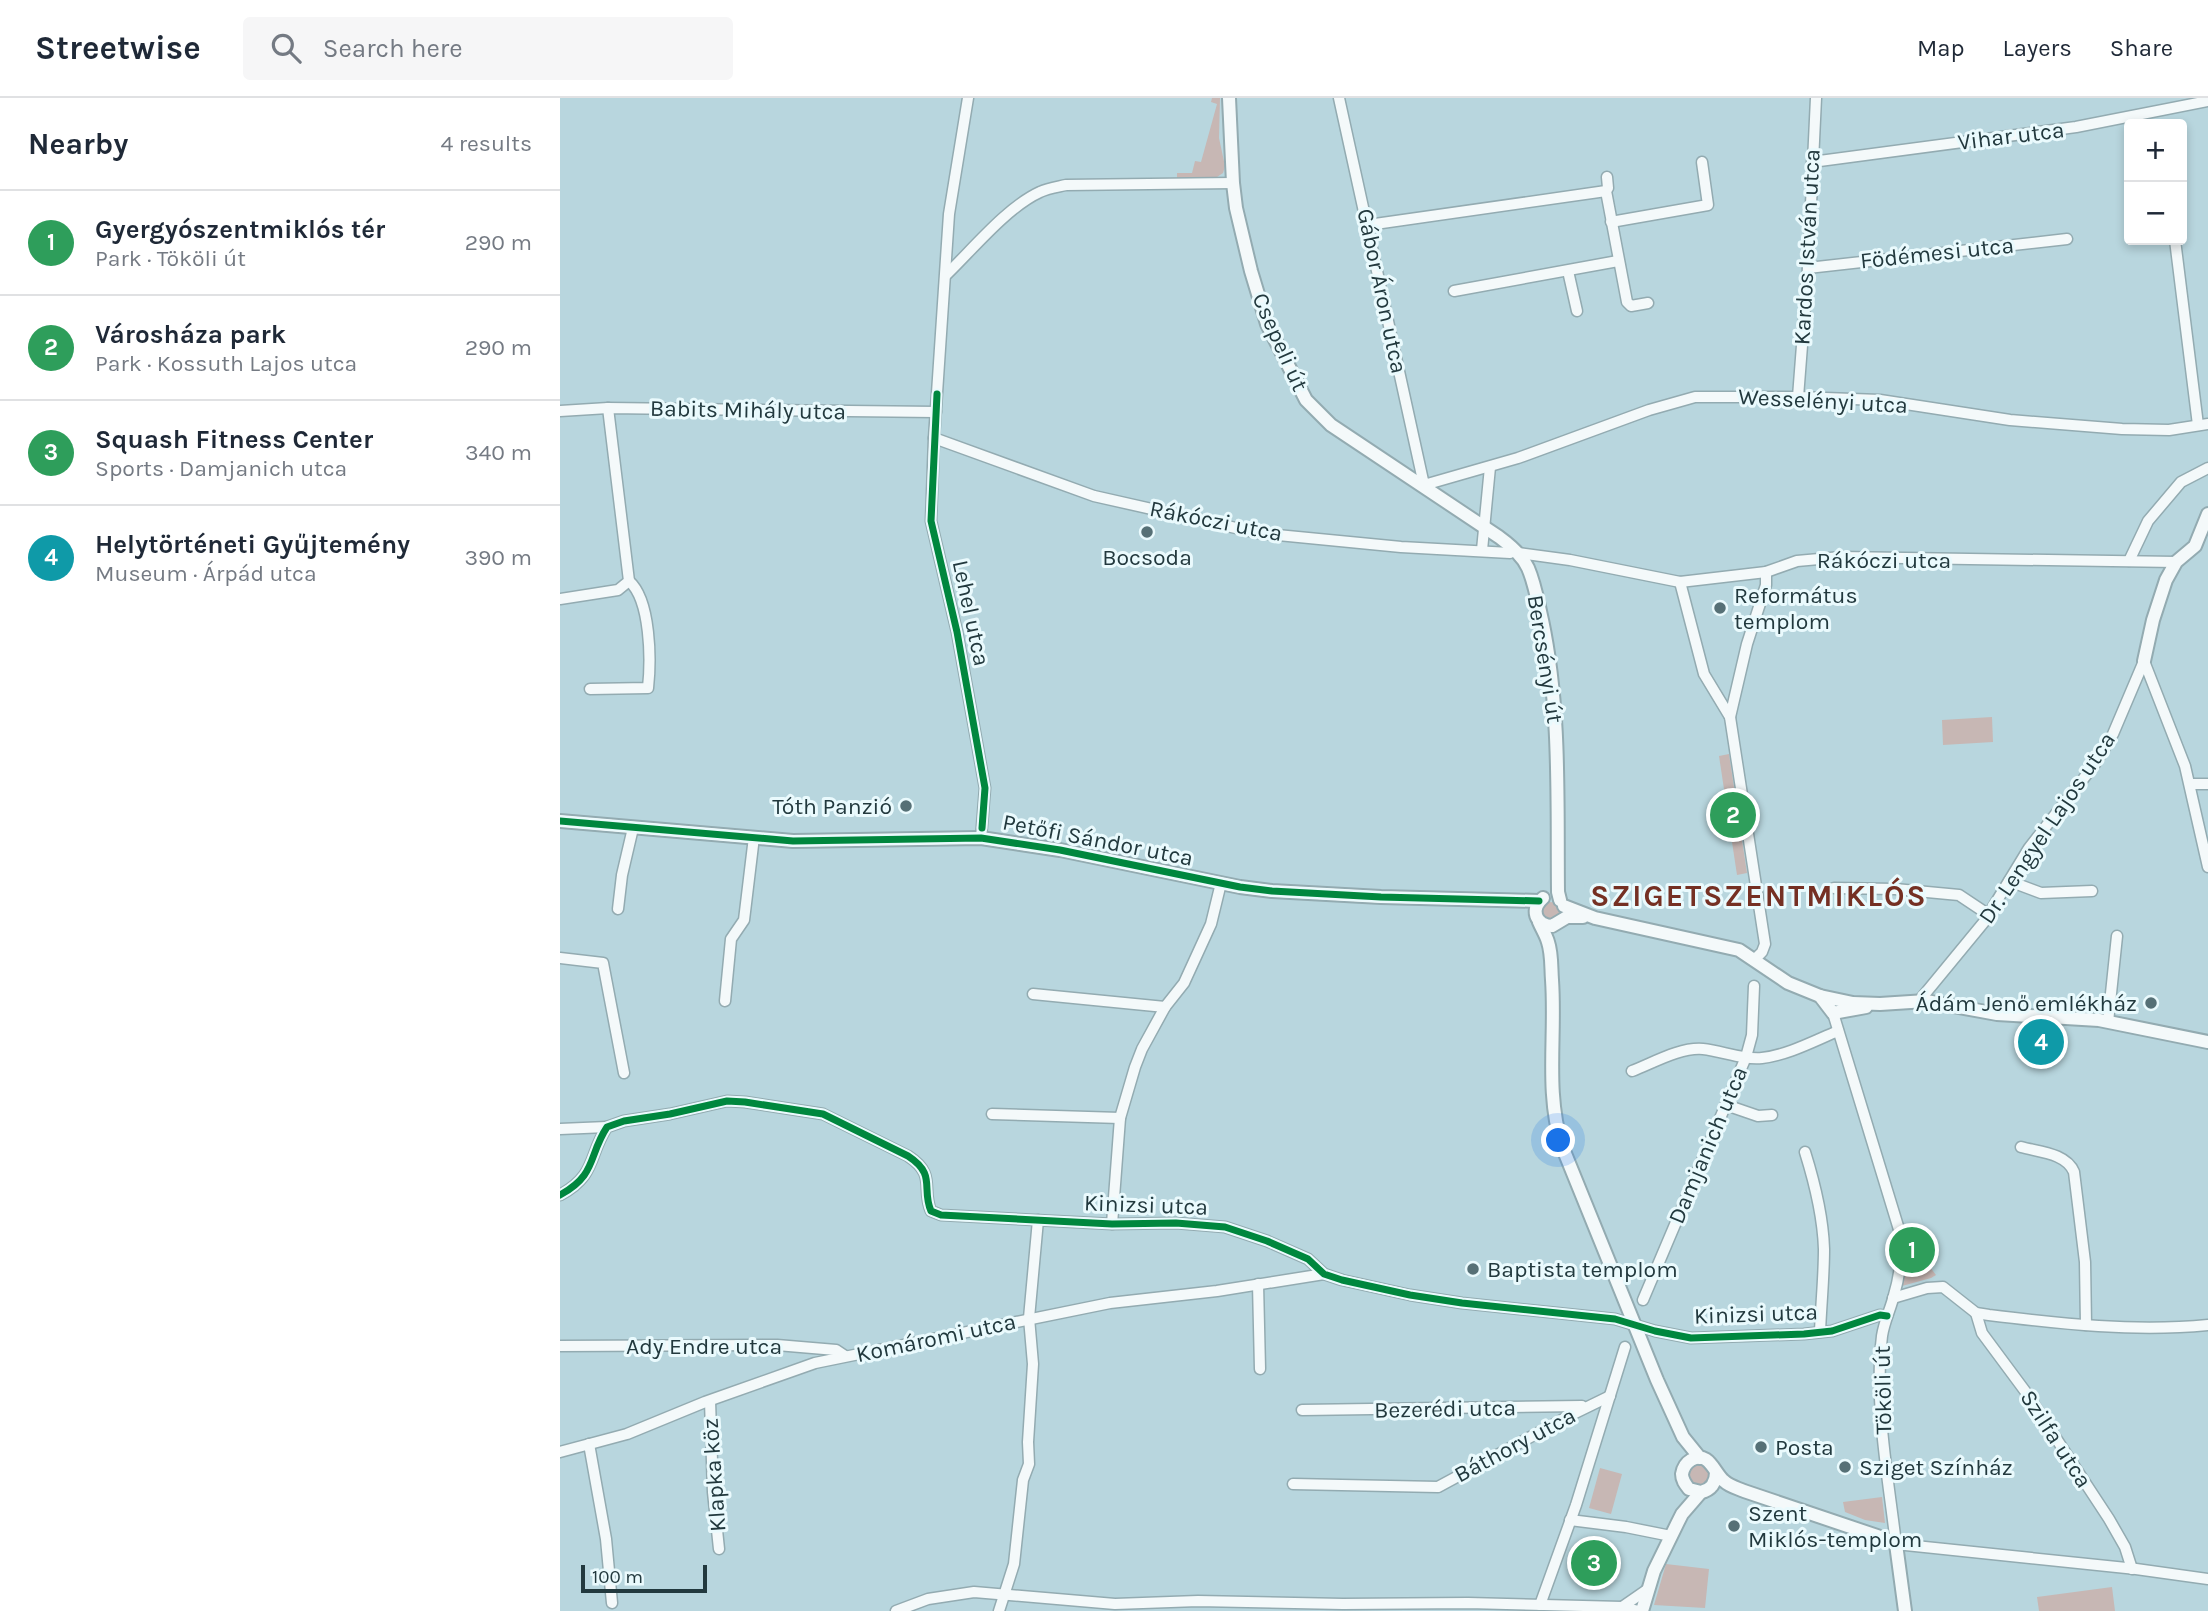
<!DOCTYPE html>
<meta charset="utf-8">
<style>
:root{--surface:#fff;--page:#f6f6f7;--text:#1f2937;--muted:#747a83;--line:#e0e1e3;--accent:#567076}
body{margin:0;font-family:Karla,sans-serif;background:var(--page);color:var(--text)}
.controls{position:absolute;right:21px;top:21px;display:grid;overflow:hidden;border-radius:7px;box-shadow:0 4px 10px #0003}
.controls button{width:63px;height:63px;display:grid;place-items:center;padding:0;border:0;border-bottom:2px solid var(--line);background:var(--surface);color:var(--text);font:35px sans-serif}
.scale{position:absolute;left:21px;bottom:18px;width:126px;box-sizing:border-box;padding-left:7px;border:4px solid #22393e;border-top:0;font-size:19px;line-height:24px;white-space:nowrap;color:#22393e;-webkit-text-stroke:5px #eafafd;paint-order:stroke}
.you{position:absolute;left:999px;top:1043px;width:24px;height:24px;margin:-18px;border:5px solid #fff;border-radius:50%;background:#1a73e8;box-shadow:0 0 0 10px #1a73e833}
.badge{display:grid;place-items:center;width:46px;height:46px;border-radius:50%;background:var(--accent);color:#fff;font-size:23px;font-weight:700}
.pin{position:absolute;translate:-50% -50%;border:4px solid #fff;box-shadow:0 2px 7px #0006}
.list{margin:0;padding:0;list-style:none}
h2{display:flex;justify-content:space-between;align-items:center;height:91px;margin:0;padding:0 28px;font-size:30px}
h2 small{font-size:23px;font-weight:400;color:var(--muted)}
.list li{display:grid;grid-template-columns:46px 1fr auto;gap:21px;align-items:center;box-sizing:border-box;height:105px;padding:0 28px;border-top:2px solid var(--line)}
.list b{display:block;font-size:26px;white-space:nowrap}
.list p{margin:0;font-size:23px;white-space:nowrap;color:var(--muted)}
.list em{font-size:23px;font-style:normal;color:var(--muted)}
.icon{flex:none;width:38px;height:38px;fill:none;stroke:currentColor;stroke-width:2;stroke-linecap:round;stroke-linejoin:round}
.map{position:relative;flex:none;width:1648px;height:1513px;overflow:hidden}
header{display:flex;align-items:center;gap:42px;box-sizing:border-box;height:98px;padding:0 35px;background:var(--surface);border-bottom:2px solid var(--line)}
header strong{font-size:33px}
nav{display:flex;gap:38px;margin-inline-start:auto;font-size:24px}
.search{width:490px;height:63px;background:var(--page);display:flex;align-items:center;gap:18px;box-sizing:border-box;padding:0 24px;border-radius:7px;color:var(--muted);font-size:26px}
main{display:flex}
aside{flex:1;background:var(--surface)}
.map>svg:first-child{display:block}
.green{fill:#c7b7b4}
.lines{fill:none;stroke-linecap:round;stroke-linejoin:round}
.minor-casing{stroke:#93abb1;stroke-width:13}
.tertiary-casing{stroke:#93abb1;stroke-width:16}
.minor{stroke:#f4f9fa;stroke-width:10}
.tertiary{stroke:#f4f9fa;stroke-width:12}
.cycleway-casing{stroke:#eafafd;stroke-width:11}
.cycleway{stroke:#00873e;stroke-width:7}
.poi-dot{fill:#567076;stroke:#eafafd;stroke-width:2.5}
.labels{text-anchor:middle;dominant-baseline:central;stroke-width:6;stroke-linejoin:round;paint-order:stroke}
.street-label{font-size:23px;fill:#22393e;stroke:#eafafd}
.poi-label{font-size:23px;fill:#22393e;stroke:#eafafd;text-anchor:start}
.district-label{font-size:30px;font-weight:bold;letter-spacing:2px;fill:#753023;stroke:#eafafd}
</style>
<header>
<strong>Streetwise</strong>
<div class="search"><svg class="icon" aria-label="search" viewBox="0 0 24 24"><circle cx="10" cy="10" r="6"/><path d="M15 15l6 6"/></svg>Search here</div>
<nav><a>Map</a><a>Layers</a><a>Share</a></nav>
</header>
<main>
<aside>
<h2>Nearby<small>4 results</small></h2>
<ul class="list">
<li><span class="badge" style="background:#2e9e5b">1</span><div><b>Gyergyószentmiklós tér</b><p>Park · Tököli út</p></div><em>290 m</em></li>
<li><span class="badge" style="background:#2e9e5b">2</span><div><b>Városháza park</b><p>Park · Kossuth Lajos utca</p></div><em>290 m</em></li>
<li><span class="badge" style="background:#2e9e5b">3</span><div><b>Squash Fitness Center</b><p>Sports · Damjanich utca</p></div><em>340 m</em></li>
<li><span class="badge" style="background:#0f9aa8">4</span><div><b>Helytörténeti Gyűjtemény</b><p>Museum · Árpád utca</p></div><em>390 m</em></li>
</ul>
</aside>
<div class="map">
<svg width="1648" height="1513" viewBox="0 0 1648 1513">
<rect width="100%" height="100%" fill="#b8d6de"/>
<g class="green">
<polygon points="652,0 660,0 659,40 665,68 663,75 657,79 617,80 617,75 632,75 635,63 641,64 657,6 651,4"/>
<polygon points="1432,619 1433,644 1383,647 1382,622"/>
<polygon points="1169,656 1187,775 1177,777 1159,658"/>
<circle cx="991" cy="813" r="9"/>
<polygon points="1343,1126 1363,1160 1376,1177 1371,1180 1342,1188 1346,1144"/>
<polygon points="1139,1366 1146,1368 1151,1378 1143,1390 1129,1386 1127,1375 1131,1368"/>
<polygon points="1040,1370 1062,1376 1051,1416 1029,1410"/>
<polygon points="1322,1399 1325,1425 1305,1422 1285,1414 1283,1404"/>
<polygon points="1106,1466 1149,1471 1145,1510 1094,1507"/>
<polygon points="1552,1489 1555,1513 1479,1513 1477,1499"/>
</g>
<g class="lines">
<g class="minor-casing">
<g id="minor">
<polyline points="408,0 389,116 374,340 371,423 397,534 425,690 421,740"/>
<polyline points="779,0 864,387 958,360 1089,312 1135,299 1238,299 1320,302 1450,322 1562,331 1609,332 1648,326"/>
<polyline points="1252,64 1516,29 1648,3"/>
<polyline points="1047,79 1048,90 1046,93 1067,204 1071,208 1088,205"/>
<polyline points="1051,124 1148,107 1142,64"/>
<polyline points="808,127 1046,93"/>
<polyline points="1615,142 1638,327"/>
<polyline points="1248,170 1507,141"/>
<polyline points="1008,173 1017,213"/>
<path d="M386,177c26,-25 61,-68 94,-83 8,-4 17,-5 26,-7l167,-2"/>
<polyline points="894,193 1058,163"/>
<polyline points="1238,299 1248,170 1256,0"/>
<polyline points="0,313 48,310 376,314"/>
<polyline points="374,340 534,398 698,435 841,449 950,455"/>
<polyline points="922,452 930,369"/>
<polyline points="958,455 1010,462 1120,484 1206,474 1237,463 1281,459 1616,464"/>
<polyline points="1569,463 1588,423 1621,384 1648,370"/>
<polyline points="1120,484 1144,576 1170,619 1205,846 1202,854 1195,861"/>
<polyline points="0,501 58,492 69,483 48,310"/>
<polyline points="1584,563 1625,668 1648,769"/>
<path d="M30,591l58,-1c3,-27 3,-88 -19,-107"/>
<polyline points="1170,619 1187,546 1206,487 1206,474"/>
<polyline points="1630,686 1648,686"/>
<polyline points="1449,783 1481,795 1532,793"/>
<polyline points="1274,790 1335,791 1399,797 1429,817"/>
<polyline points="58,811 62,777 73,730"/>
<polyline points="0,860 43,865 64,975"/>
<polyline points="473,896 605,909"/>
<polyline points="165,903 171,841 184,822 194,739"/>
<polyline points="1359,903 1424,824 1469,750 1535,666 1553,636 1584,563"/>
<path d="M1273,915l68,223c1,20 -1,39 -7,59 -3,13 -10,27 -12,41 -8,68 6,140 14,208l240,25 72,10"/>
<polyline points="1548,924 1557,838"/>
<path d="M1072,973c21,-8 48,-24 71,-22 19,2 40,11 59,9 26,-3 52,-17 76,-27"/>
<polyline points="1166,1007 1198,1018 1212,1017"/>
<polyline points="432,1016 560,1020"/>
<polyline points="0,1031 47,1029"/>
<path d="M1461,1049c18,5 45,6 53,25l11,90 1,63"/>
<path d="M1245,1054c10,32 18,64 19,97 0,28 -3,56 -4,83"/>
<path d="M0,1097c37,-20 28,-39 47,-68l17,-6 46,-7 57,-13 18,1 78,12 85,42c29,19 13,32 23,55l10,4 171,9 64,-1 49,4 42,14 41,18 16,15 18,6 68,15 52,8 153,16 40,12 36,7 113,-4 28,-3 48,-16 7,1"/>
<polyline points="552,1126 560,1020 575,969 582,951 605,909 624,885 651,826 661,785"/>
<polyline points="698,1186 700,1271"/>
<path d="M1333,1200l34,-10 16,-1 33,26 13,2c73,9 146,17 219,10"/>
<polyline points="1083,1202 1186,959 1192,937 1194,888"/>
<polyline points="1416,1215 1422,1235 1465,1293 1549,1421 1565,1449 1572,1471"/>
<polyline points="0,1248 217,1247 276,1252 285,1258"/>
<polyline points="150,1303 153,1394 159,1451"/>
<polyline points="742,1312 1022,1308"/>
<polyline points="29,1346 46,1441 52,1505"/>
<polyline points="0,1354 67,1336 145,1304 255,1265 550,1205 657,1193 764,1176"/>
<polyline points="733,1386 878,1389 1011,1317 1050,1298"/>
<polyline points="1010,1422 1066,1429 1111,1438"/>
<polyline points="980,1507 1016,1407 1065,1249"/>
<polyline points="1062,1509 1088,1491"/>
<polyline points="336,1513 368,1501 414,1494 555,1506 638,1503 783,1506 908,1505 1062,1509 1079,1513"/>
<polyline points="439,1513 454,1466 463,1382 469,1366 468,1344 473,1266 469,1220 478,1122"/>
</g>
</g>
<g class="tertiary-casing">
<g id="tertiary">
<path d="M669,0l4,85 3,25 15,63 16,53 39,76 25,25 168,112c11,8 23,18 29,31 7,16 10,35 14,52 19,90 15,181 16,272l2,8"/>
<polyline points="1584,563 1593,522 1606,482 1616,464 1635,448 1648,416"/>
<polyline points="0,723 233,743 421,740 500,752 680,789 712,793 821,799 979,803"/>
<path d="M983,800c-13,11 -8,27 9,28l15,-9h16"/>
<polyline points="1004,808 1035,820 1179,852 1228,885 1260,898 1293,905 1320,906 1366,903 1437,916 1539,922 1648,944"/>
<path d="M979,824c3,7 7,13 9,20 4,12 3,25 4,38 4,56 -7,112 10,166l95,234 26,57 17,21"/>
<polyline points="1260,898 1273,915 1306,909"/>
<path d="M1156,1374c0,11 -5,18 -15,20l-12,-3c-4,-5 -7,-9 -7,-15 1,-6 4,-11 9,-14 18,-10 23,13 33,21 5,5 13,7 20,10l148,50 4,3 9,67"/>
<polyline points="1082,1513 1094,1473 1117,1426 1122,1416 1141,1394"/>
</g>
</g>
<use href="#minor" class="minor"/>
<use href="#tertiary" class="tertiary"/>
<g class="cycleway-casing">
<g id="cycleway">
<polyline points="377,296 371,423 397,534 425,690 422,730"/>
<polyline points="0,723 233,743 421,740 500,752 680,789 712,793 821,799 979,803"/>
<path d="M0,1097c37,-20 28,-39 47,-68l17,-6 46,-7 57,-13 18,1 78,12 85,42c29,19 13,32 23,55l10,4 171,9 64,-1 49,4 42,14 41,18 16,15 18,6 68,15 52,8 153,16 40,12 36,7 113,-4 28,-3 48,-16 7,1"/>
</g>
</g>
<use href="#cycleway" class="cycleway"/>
</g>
<g class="poi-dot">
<circle cx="587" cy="434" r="7"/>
<circle cx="1160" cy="510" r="7"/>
<circle cx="346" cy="708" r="7"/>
<circle cx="1591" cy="905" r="7"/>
<circle cx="913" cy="1171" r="7"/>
<circle cx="1201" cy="1349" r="7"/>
<circle cx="1285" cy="1369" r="7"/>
<circle cx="1174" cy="1428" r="7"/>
</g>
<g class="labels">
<g class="street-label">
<text transform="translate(1451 38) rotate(-7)">Vihar utca</text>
<text transform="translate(1247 149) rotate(-87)">Kardos István utca</text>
<text transform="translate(1377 155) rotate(-6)">Födémesi utca</text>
<text transform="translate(822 193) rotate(78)">Gábor Áron utca</text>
<text transform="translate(720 244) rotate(66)">Csepeli út</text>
<text transform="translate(1263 303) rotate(3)">Wesselényi utca</text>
<text transform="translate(188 312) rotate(1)">Babits Mihály utca</text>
<text transform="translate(656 423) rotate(11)">Rákóczi utca</text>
<text x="1324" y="462">Rákóczi utca</text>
<text transform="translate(411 515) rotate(78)">Lehel utca</text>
<text transform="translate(985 561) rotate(81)">Bercsényi út</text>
<text transform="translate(1487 730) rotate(-56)">Dr. Lengyel Lajos utca</text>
<text transform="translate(538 742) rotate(11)">Petőfi Sándor utca</text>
<text transform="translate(1148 1047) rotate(-67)">Damjanich utca</text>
<text transform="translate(586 1107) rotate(2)">Kinizsi utca</text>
<text transform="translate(1196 1216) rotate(-2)">Kinizsi utca</text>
<text transform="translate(376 1240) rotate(-12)">Komáromi utca</text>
<text x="144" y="1248">Ady Endre utca</text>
<text transform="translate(1323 1292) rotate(-91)">Tököli út</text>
<text transform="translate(885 1311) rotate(-1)">Bezerédi utca</text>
<text transform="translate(1496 1341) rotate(57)">Szilfa utca</text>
<text transform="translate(955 1347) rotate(-28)">Báthory utca</text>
<text transform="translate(154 1377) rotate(-94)">Klapka köz</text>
</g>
<g class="poi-label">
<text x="587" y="459" text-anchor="middle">Bocsoda</text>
<text x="1174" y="497">Református<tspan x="1174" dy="26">templom</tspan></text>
<text x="332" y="708" text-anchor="end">Tóth Panzió</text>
<text x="1577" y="905" text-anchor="end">Ádám Jenő emlékház</text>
<text x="927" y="1171">Baptista templom</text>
<text x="1215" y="1349">Posta</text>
<text x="1299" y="1369">Sziget Színház</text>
<text x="1188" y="1415">Szent<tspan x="1188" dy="26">Miklós-templom</tspan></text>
</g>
<g class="district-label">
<text x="1199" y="798">SZIGETSZENTMIKLÓS</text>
</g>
</g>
</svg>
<div class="controls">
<button>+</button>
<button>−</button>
</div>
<div class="scale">100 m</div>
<div class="you"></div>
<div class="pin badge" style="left:1352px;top:1152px;background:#2e9e5b">1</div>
<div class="pin badge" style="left:1173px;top:717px;background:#2e9e5b">2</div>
<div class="pin badge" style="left:1034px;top:1465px;background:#2e9e5b">3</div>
<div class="pin badge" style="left:1481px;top:944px;background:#0f9aa8">4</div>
</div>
</main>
